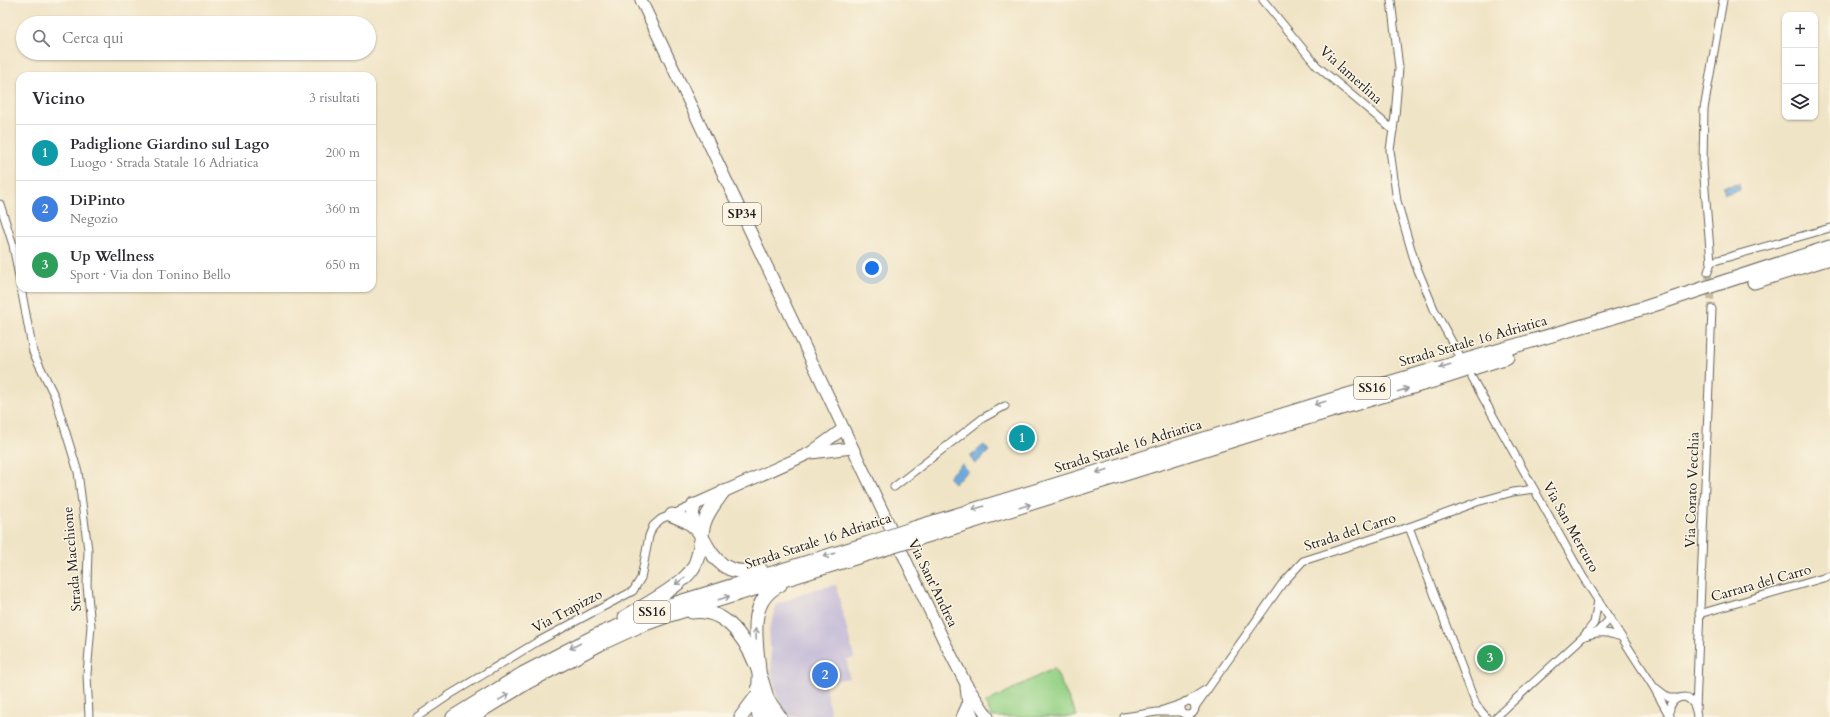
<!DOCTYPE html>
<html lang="it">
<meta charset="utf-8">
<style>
:root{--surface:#fff;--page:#f7f7f7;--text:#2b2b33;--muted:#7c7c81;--line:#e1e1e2;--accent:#c8321e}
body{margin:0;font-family:Cardo,serif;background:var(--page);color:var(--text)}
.controls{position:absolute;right:12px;top:12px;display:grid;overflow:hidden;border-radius:8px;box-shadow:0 1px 3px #0004}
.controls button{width:36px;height:36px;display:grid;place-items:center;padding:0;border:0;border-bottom:1px solid var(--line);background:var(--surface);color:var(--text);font:20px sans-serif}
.you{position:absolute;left:872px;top:268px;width:14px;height:14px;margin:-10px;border:3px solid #fff;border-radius:50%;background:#1a73e8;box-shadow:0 0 0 6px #1a73e833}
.badge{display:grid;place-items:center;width:26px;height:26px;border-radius:50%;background:var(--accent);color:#fff;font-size:13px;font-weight:700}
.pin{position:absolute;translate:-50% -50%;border:2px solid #fff;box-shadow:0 1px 4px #0006}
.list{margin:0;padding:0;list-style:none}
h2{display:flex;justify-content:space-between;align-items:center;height:52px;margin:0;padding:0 16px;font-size:17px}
h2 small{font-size:13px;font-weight:400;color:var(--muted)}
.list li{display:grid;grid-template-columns:26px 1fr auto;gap:12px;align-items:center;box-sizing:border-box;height:56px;padding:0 16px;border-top:1px solid var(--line)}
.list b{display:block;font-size:15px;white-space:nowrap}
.list p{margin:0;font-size:13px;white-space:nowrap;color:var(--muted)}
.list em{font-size:13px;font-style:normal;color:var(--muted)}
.icon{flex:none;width:22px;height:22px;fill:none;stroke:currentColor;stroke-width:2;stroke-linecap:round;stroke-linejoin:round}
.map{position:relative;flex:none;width:1830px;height:717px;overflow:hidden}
.search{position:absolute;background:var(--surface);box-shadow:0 1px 3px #0004;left:16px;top:16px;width:360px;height:44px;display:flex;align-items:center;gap:10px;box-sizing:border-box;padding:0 14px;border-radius:22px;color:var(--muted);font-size:15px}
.panel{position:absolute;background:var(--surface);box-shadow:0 1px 3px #0004;left:16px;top:72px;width:360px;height:220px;border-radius:12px}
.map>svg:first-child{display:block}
.industrial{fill:#c8c0d8}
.green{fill:#96d287;stroke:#597752}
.water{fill:#6caade;stroke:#44637d}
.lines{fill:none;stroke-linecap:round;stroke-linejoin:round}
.street-tunnel{stroke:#c6bca4;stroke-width:7;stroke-dasharray:7 3.5;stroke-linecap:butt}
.street-casing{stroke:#666258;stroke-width:9}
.primary-casing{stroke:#666258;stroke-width:13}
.highway-casing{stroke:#666258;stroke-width:15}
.street{stroke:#fff;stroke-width:7}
.primary{stroke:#fff;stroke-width:11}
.highway{stroke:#fff;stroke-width:13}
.highway-bridge-casing{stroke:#666258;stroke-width:15;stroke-linecap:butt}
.highway-bridge{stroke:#fff;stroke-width:13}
.oneway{stroke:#999}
.labels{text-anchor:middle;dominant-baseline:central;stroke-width:3;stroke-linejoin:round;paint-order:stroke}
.shield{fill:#fcf5e5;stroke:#5f5d58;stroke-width:1}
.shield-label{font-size:13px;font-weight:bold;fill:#1c1c1c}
.street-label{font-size:14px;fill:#1c1c1c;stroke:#fcf5e5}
</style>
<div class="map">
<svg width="1830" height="717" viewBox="0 0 1830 717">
<rect width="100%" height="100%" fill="#fcf5e5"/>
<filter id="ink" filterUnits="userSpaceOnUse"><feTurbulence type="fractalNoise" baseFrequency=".025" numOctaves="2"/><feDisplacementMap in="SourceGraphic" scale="8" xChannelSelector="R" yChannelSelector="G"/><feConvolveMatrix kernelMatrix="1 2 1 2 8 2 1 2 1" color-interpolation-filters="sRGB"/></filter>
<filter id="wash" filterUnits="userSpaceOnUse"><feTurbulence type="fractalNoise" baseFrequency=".012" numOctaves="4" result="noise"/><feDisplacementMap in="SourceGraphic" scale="16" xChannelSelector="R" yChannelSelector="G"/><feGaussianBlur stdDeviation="0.9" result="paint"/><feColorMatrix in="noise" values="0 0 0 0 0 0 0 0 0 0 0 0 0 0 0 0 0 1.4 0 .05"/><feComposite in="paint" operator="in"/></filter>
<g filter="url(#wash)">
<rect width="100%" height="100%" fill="#f0e4c6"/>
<polygon class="industrial" points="836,585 854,658 847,659 849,678 825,683 831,717 789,717 777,697 772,674 769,630 777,604 816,589"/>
<polygon class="green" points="1054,668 1077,716 1069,717 992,717 985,703"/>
<g class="water">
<polygon points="1739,184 1740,190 1725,194 1723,187"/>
<polygon points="984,445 989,451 975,464 970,457"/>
<polygon points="962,464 968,471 954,483 948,477"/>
</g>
</g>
<g filter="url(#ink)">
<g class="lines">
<polyline class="street-tunnel" points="1708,272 1712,309"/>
<g class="street-casing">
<g id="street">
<polyline points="1263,0 1317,66 1393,130"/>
<polyline points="1391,0 1399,68 1395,116 1390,150 1397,201 1415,263 1434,309 1459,355"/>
<polyline points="0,204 13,245 20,282"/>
<polyline points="1711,262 1830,228"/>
<polyline points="1708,272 1711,262 1703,165 1704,109 1723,0"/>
<polyline points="21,288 33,352 55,397 78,472 88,550 87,585 91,626 87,674 89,717"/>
<polyline points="1472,378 1583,577 1653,686 1669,715"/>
<polyline points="894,487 983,418 1005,406"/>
<polyline points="1409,527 1476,705 1486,717"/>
<polyline points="1699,614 1830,576"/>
<polyline points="1597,632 1610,619"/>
<path d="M1585,636c14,-5 22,-4 36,1"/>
<polyline points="1656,688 1669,698 1676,698"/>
<circle cx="1188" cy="708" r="7"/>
<polyline points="1188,701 1205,690"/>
<polyline points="1195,707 1282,584 1303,561 1409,527 1477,502 1513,492 1534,489"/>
<polyline points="1696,709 1712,309"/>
<polyline points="1163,710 1184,703"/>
<path d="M1670,716c-2,-11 4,-19 15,-19 9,4 11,11 12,20"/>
<polyline points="417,717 451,694 537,642 633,591 641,578 649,536 653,526 661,519 694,505"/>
<polyline points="1124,717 1157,712 1182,712"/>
<polyline points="1496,717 1584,636 1594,623 1598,600"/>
</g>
</g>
<g class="primary-casing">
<g id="primary">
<polyline points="641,0 944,641 966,684 988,717"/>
<polyline points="811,453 852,448"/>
<polyline points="694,505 810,453 843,429"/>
<polyline points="966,687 968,704 973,717"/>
<polyline points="962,717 968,704"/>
</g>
</g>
<g class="highway-casing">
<g id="highway">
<polyline points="1754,282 1830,258"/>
<polyline points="694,505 692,516 694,526"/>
<path d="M672,515c7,3 15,5 21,11 7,5 10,13 14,20 13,23 28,29 54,24"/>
<polyline points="914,528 1344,396 1644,308 1830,247"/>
<polyline points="920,538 1266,430 1433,381 1507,357"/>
<path d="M692,612c39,-5 60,38 70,69 3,11 9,24 5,36"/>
<path d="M625,617c18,-11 58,-32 68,-49 8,-13 7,-30 11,-44 3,-12 12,-22 19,-32"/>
<polyline points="768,700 780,717"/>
<polyline points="453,717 522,674 597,635 670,605 866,544"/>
<polyline points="471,717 528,682 600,644 637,627 673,614 871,553"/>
<polyline points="741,717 756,697"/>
<path d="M759,717c-3,-18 1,-29 0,-46 -2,-30 -13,-70 21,-86"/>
</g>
</g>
<use href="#street" class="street"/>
<use href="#primary" class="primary"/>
<use href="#highway" class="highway"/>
<g class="highway-bridge-casing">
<g id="highway-bridge">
<polyline points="866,544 914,528"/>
<polyline points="871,553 920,538"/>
</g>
</g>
<use href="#highway-bridge" class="highway-bridge"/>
</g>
<defs><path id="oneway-shaft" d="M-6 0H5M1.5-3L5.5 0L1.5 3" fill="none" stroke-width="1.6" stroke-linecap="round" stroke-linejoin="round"/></defs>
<g class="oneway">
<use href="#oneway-shaft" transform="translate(1445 366) rotate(164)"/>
<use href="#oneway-shaft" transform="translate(1403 390) rotate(-16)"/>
<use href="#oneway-shaft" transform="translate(1320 403) rotate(163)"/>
<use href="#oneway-shaft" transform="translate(1102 471) rotate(163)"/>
<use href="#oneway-shaft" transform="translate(1025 506) rotate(-17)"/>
<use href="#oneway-shaft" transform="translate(978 508) rotate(163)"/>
<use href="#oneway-shaft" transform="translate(829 555) rotate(163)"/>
<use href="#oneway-shaft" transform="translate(680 581) rotate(143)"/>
<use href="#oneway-shaft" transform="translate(724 598) rotate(-18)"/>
<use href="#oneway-shaft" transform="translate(756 634) rotate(-92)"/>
<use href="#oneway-shaft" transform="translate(575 646) rotate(152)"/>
<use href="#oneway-shaft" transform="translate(504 697) rotate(-31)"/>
</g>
</g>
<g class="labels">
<g class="shield">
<rect x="723" y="203" width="38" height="22" rx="3"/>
<rect x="1354" y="377" width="36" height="22" rx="3"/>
<rect x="634" y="601" width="36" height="22" rx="3"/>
</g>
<g class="shield-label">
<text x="742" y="214">SP34</text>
<text x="1372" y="388">SS16</text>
<text x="652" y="612">SS16</text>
</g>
<g class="street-label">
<text transform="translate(1351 75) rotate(42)">Via lamerlina</text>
<text transform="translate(1473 341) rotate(-16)">Strada Statale 16 Adriatica</text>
<text transform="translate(1128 446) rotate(-17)">Strada Statale 16 Adriatica</text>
<text transform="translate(1692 490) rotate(-88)">Via Corato Vecchia</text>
<text transform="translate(1571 527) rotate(61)">Via San Mercuro</text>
<text transform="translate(1350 532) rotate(-18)">Strada del Carro</text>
<text transform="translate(818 541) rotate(-18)">Strada Statale 16 Adriatica</text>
<text transform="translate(72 559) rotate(-95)">Strada Macchione</text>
<text transform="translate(933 583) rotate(64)">Via Sant'Andrea</text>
<text transform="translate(1761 583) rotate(-16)">Carrara del Carro</text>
<text transform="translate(567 611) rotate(-28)">Via Trapizzo</text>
</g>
</g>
</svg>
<div class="controls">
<button>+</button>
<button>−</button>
<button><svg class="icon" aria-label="layers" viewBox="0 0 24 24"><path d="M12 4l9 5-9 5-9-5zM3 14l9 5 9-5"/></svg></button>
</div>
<div class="you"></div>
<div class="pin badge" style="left:1022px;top:438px;background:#0f9aa8">1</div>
<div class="pin badge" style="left:825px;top:675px;background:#3f7fe0">2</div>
<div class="pin badge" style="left:1490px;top:658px;background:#2e9e5b">3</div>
<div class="search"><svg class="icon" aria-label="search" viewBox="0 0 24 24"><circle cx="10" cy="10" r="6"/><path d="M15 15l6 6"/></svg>Cerca qui</div>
<section class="panel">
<h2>Vicino<small>3 risultati</small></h2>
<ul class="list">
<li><span class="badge" style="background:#0f9aa8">1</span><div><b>Padiglione Giardino sul Lago</b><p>Luogo · Strada Statale 16 Adriatica</p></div><em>200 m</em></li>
<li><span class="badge" style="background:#3f7fe0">2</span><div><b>DiPinto</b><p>Negozio</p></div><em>360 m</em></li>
<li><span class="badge" style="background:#2e9e5b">3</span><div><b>Up Wellness</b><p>Sport · Via don Tonino Bello</p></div><em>650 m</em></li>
</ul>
</section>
</div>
